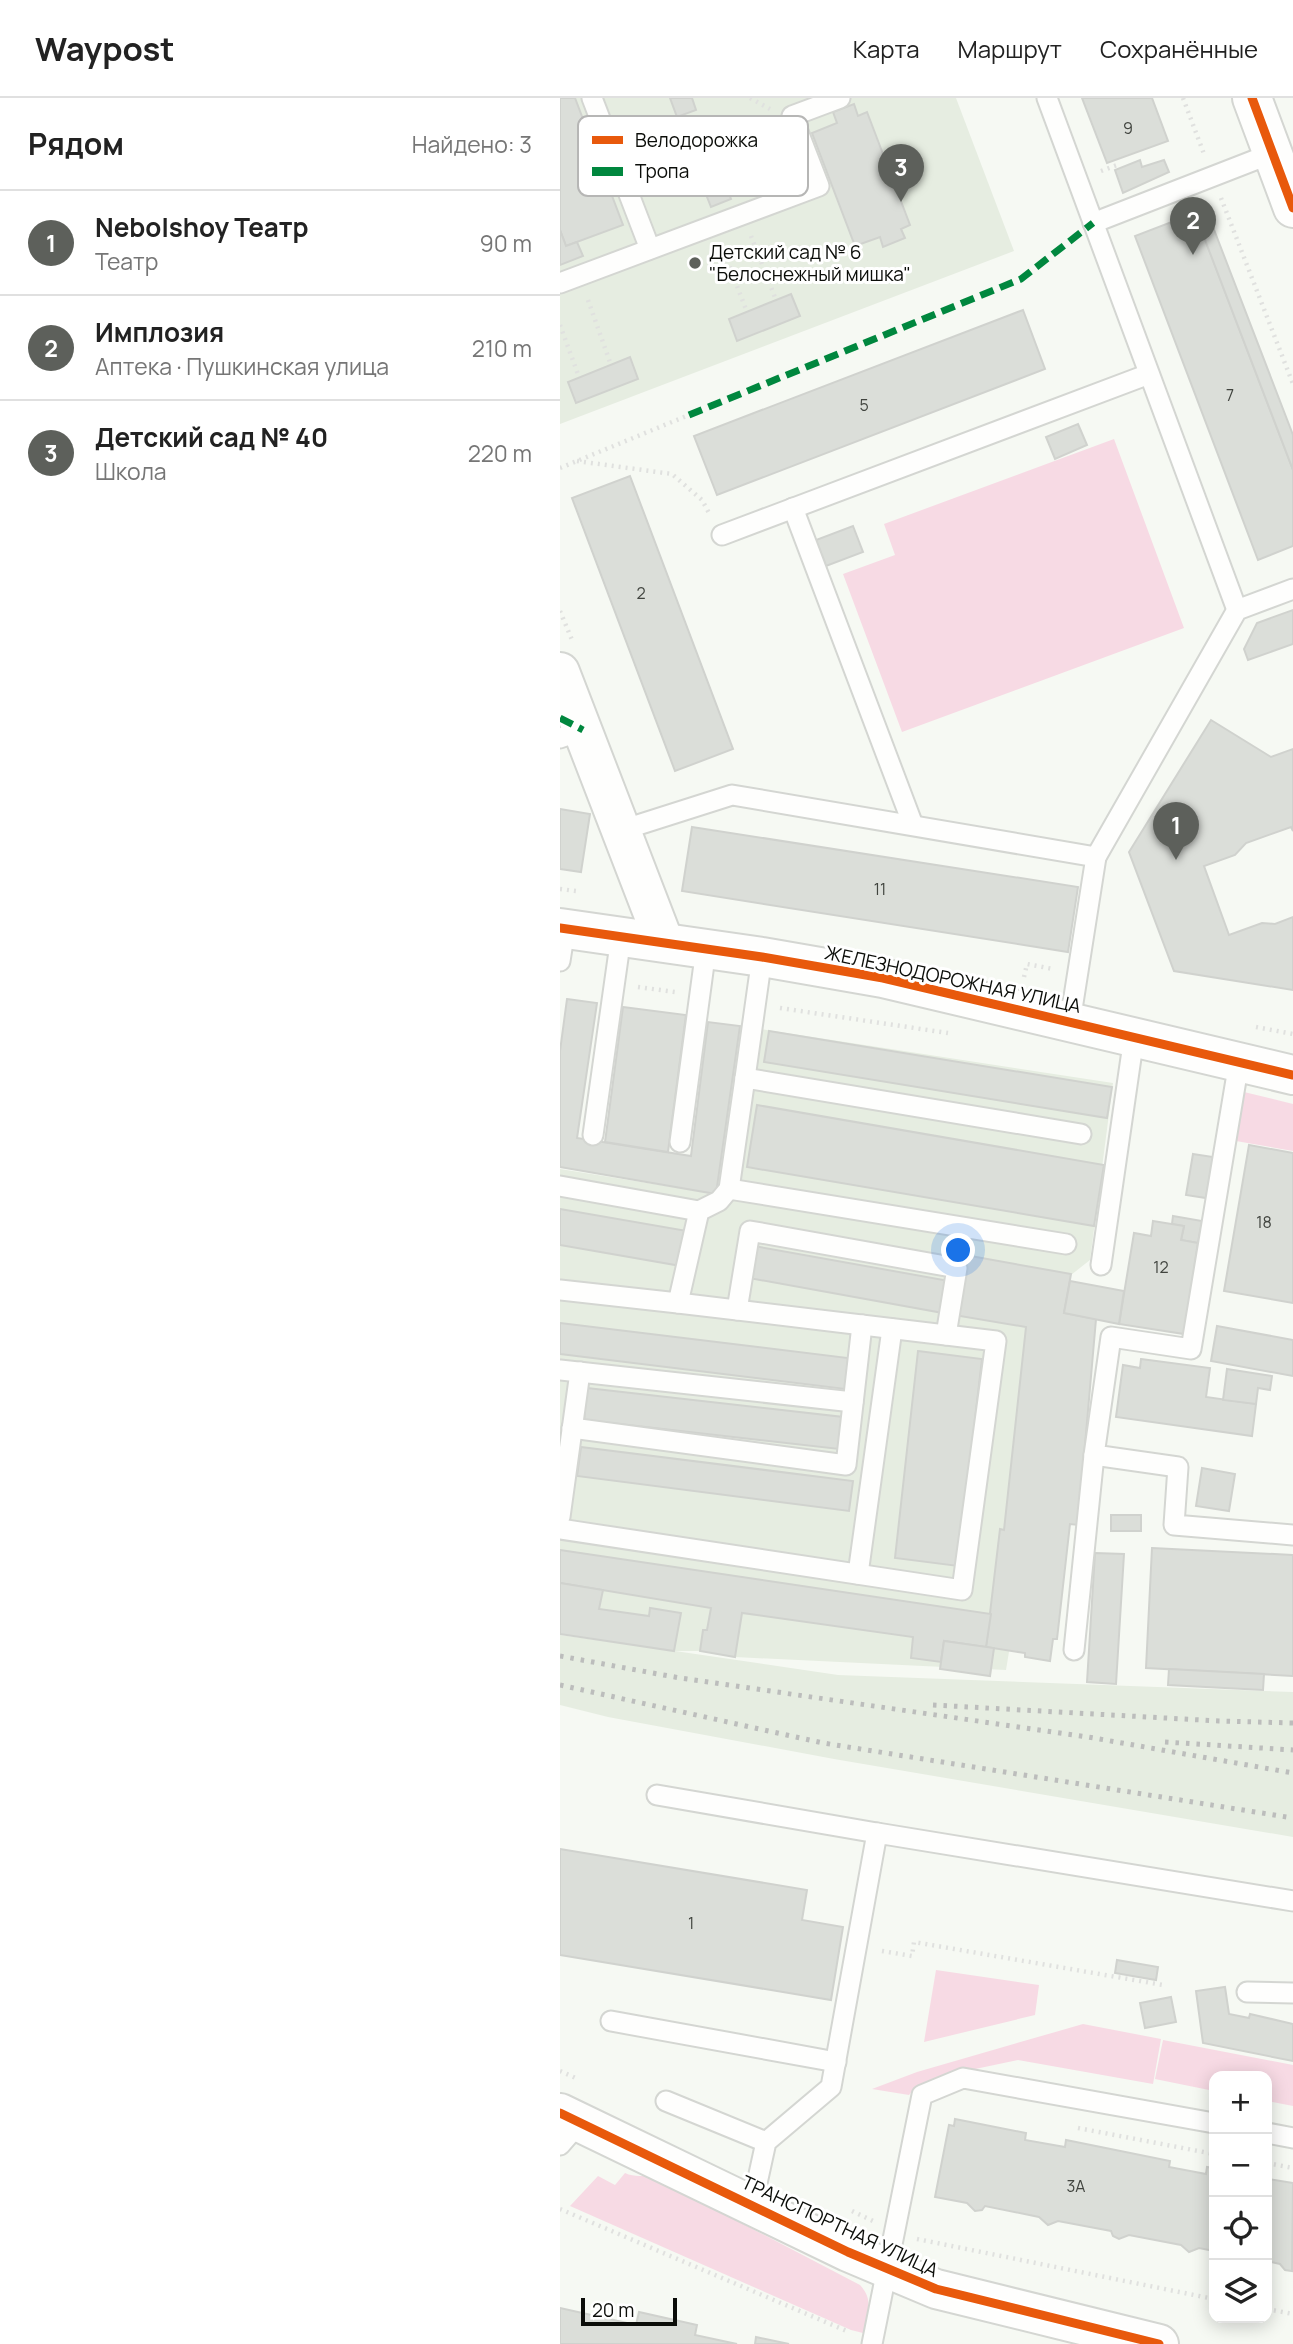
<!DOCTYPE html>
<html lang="ru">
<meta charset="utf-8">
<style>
:root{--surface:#fff;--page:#f2f2f2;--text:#222;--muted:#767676;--line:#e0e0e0;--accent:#5d605b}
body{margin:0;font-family:Manrope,sans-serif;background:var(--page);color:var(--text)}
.controls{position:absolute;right:21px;bottom:21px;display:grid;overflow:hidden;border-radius:14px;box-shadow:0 4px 18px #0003}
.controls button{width:63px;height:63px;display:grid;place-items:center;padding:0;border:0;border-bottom:2px solid var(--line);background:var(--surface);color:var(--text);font:35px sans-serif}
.scale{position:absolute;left:21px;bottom:18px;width:96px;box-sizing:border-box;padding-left:7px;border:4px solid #0b0d09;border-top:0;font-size:19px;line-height:24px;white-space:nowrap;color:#0b0d09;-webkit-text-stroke:5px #fff;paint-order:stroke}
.you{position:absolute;left:399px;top:1153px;width:24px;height:24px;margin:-18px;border:5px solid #fff;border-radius:50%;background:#1a73e8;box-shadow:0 0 0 10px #1a73e833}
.badge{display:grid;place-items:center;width:46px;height:46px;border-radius:50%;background:var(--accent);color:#fff;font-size:23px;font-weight:700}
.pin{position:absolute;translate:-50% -58px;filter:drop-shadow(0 2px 4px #0008)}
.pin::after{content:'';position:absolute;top:37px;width:24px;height:21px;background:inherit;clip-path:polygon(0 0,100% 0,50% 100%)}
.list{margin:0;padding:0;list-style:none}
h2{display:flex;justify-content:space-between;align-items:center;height:91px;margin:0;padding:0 28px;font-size:30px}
h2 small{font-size:23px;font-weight:400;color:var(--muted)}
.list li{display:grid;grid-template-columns:46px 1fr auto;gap:21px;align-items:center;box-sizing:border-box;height:105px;padding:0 28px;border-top:2px solid var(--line)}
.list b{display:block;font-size:26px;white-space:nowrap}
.list p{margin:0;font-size:23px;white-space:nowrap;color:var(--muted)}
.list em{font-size:23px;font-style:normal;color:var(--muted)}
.icon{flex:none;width:38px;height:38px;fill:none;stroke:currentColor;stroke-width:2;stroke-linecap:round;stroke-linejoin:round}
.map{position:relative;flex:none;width:733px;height:2246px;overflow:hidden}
header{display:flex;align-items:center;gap:42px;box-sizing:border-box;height:98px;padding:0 35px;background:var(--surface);border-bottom:2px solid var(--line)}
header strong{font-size:33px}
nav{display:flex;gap:38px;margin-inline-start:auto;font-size:24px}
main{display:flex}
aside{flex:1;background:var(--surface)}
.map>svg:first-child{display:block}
.built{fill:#e6ede1}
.green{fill:#f7dae4}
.building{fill:#dbded9;stroke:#d0d2ce;stroke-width:2}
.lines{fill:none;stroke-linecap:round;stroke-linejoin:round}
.lane-casing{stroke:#d4d6d2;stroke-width:23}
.street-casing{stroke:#d4d6d2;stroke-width:42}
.secondary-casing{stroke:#d4d6d2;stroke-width:42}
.path{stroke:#e0e1df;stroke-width:4.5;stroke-dasharray:2 5;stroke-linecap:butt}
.lane{stroke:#fefefd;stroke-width:19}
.street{stroke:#fefefd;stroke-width:38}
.secondary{stroke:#fefefd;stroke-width:38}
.rail{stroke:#bcbdbc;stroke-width:5;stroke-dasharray:3.5 7;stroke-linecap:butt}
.quiet{stroke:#00873e;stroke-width:7;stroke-dasharray:14 7;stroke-linecap:butt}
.cycleway-casing{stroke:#fff;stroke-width:13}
.cycleway{stroke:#e8590c;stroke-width:9}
.poi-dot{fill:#5d605b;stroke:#fff;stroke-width:2.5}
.labels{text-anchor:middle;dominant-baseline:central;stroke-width:6;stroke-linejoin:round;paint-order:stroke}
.number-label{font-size:16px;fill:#41443f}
.poi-label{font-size:19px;fill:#0b0d09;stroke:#fff;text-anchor:start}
.street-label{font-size:19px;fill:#0b0d09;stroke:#fff}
.key{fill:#fff;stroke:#b6b6b5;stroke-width:2}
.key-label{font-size:19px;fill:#0b0d09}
</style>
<header>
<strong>Waypost</strong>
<nav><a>Карта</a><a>Маршрут</a><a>Сохранённые</a></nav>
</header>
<main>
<aside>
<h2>Рядом<small>Найдено: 3</small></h2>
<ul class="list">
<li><span class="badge">1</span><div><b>Nebolshoy Театр</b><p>Театр</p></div><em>90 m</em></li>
<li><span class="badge">2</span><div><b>Имплозия</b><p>Аптека · Пушкинская улица</p></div><em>210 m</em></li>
<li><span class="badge">3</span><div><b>Детский сад № 40</b><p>Школа</p></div><em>220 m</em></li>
</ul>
</aside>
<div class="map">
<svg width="733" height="2246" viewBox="0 0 733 2246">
<rect width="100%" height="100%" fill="#f6f9f3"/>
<g class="built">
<polygon points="0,0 396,0 454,153 0,326"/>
<polygon points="180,928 553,985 530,1162 511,1177 446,1572 175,1559 140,1553 115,1553 278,1577 733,1594 733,1739 274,1661 48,1619 0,1607 0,1537 65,1546 0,1536 0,1071 156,1096"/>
</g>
<g class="green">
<polygon points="554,341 624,530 342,634 283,476 335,457 324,426"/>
<polygon points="684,994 733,1006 733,1053 676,1043"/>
<polygon points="376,1872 479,1887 475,1917 364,1944"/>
<polygon points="523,1926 601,1941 593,1986 458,1962 377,1979 355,1989 349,1997 312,1991 357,1974"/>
<polygon points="603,1942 733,1967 733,2008 707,2003 707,1978 654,1978 654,1993 595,1981"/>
<path d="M65,2075c10,5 18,1 30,5l205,107c14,15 8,29 3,48l-12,-3 -281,-124 28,-30 17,9z"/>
</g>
<g class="building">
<polygon points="0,0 15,0 63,127 6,148 0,132"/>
<polygon points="110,0 132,0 136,12 117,19"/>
<polygon points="522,0 592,0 608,43 547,65"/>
<polygon points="294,6 298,18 307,14 350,127 341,131 345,140 323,149 320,139 295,148 252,35 277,25 273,14"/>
<polygon points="580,62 582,69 604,62 609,74 563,95 555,72"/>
<polygon points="160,73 171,101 151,109 140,81"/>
<polygon points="635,115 733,372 733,448 698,462 575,138"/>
<polygon points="653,129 733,337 733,372 642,134"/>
<polygon points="0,132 6,148 17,144 23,158 0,167"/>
<polygon points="231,196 240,218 177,243 169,221"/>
<polygon points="463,212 485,271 157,397 134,338"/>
<polygon points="70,259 78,281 16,305 8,284"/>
<polygon points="518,326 527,347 495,361 486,339"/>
<polygon points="70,378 173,651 115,673 12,400"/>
<polygon points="293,428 303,454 266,468 256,442"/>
<polygon points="733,512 733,546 688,562 684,551 697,525"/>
<polygon points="651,622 711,659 733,651 733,733 731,729 686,745 675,757 644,768 669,837 702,825 715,826 733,819 733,892 614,873 569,754"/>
<polygon points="0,711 30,716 21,774 0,771"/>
<polygon points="132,729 518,789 508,854 122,793"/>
<polygon points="7,901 37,905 17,1040 131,1058 148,924 180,928 156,1096 0,1069 0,953"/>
<polygon points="63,909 126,917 108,1054 45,1044"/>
<polygon points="209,933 552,989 547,1020 204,964"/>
<polygon points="197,1007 544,1067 534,1128 187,1069"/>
<polygon points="689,1047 733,1055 733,1205 664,1193"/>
<polygon points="633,1056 653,1059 646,1100 626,1097"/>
<polygon points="0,1111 127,1133 121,1168 0,1147"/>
<polygon points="613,1118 642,1123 638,1145 621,1142 624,1128 612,1126"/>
<polygon points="593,1123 624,1128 621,1142 638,1145 624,1236 559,1226 574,1135 591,1138"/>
<polygon points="194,1148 389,1183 383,1215 189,1180"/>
<polygon points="405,1157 511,1176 504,1215 536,1221 518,1427 510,1426 497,1541 493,1541 490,1563 465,1559 465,1555 426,1549 440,1431 444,1432 466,1229 394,1217"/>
<polygon points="510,1183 564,1193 559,1226 504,1215"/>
<polygon points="0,1225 288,1260 285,1291 0,1256"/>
<polygon points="657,1228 733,1242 733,1278 651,1263"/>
<polygon points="358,1253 422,1261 398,1468 335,1460"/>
<polygon points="581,1261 650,1270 646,1299 696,1306 692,1338 556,1319 563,1267 580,1270"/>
<polygon points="667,1271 712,1278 710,1292 698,1290 696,1306 663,1302"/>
<polygon points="27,1290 283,1319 279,1351 24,1322"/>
<polygon points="21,1349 293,1383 289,1413 17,1378"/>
<polygon points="642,1370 675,1376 669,1413 636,1408"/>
<rect x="551" y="1417" width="30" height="16"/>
<polygon points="592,1450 733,1457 733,1578 586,1570"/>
<polygon points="0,1452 431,1516 426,1549 384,1543 381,1564 351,1560 353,1539 182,1515 175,1559 140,1553 143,1532 147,1532 151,1510 0,1485"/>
<polygon points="535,1455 564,1456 556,1586 527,1584"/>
<polygon points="0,1485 43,1492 39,1511 89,1518 90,1510 121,1515 114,1553 0,1536"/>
<polygon points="384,1543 434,1550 430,1578 380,1571"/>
<polygon points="609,1571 704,1576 703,1592 608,1587"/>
<polygon points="0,1751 247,1792 242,1822 283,1829 271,1902 0,1857"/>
<polygon points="557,1862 598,1869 596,1882 555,1875"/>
<polygon points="665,1889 669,1916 689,1920 690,1916 733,1926 733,1963 643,1945 636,1893"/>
<polygon points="611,1899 616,1924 585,1930 580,1905"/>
<polygon points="395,2021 466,2035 465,2042 505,2049 506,2042 610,2063 609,2069 646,2076 647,2069 654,2070 654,2153 639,2150 629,2154 621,2147 569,2137 559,2141 553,2138 551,2133 498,2123 488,2127 479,2119 425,2108 422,2112 415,2113 407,2105 375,2099 389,2027 394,2028"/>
<polygon points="709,2081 733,2085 732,2173 725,2172 720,2166 707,2163 707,2087"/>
<polygon points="0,2210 76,2227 79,2214 137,2227 135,2237 177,2246 0,2246"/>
<polygon points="196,2239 229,2246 195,2246"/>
</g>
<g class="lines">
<g class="lane-casing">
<g id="lane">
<polyline points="32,0 90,151"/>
<polyline points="487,0 677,512"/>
<polyline points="533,125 713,55"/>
<polyline points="0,185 259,88 232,18 280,0"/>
<polyline points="233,410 353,727"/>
<polyline points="162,437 589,276"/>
<polyline points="0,640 23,632"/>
<polyline points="62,732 172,697 536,759 510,924"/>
<polyline points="536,759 677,512 733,491"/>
<polyline points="0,863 5,831"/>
<polyline points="679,964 631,1251 551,1239 534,1357 618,1369 614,1427 733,1437"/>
<polyline points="185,980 202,859"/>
<polyline points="33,1037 61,839"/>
<polyline points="120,1044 146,851"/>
<polyline points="0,1088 139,1113"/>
<polyline points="169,1091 506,1146"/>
<polyline points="541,1167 574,939"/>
<polyline points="0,1192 118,1205 139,1113 159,1103 169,1091 185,980 521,1036"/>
<polyline points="177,1212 190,1133 397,1170 386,1237"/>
<polyline points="0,1272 293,1304"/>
<polyline points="12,1330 286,1367 302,1227"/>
<polyline points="0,1419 20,1274"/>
<polyline points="0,1431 402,1492 436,1243 118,1205"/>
<polyline points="298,1476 332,1231"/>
<polyline points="514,1552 534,1357"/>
<polyline points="97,1697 317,1735"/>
<polyline points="687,1894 733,1895"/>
<polyline points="51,1923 276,1964"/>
<polyline points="106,2003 206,2044"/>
<polyline points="707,2035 733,2040"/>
<polyline points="0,2047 20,2024"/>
<polyline points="192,2108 206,2044 271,1989 317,1735 733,1803"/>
<polyline points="312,2246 362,1997 403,1980 654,2025"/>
</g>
</g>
<g class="street-casing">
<g id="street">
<polyline points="692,0 733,110"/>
<polyline points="0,574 104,844"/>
<polyline points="0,830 202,859 323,880 733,977"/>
</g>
</g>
<g class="secondary-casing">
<polyline id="secondary" points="0,2015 288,2154 376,2191 599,2246"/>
</g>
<g class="path">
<polyline points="190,0 210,11"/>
<polyline points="623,0 644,56"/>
<polyline points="541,73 560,66"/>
<polyline points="168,75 213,39"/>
<polyline points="661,100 733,286"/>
<polyline points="191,138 216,202"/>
<polyline points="162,149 187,214"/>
<polyline points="28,202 51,267"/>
<polyline points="0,227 19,279"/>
<polyline points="17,363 112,376 142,402 149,415"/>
<polyline points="0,370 129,317"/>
<polyline points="0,513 12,542"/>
<polyline points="0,791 16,793"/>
<polyline points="464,879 467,866 493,871"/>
<polyline points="78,889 115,894"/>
<polyline points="220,910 388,935"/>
<polyline points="696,929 733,936"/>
<polyline points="322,1853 352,1858 354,1844 603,1887"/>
<polyline points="0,1973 18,1981"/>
<polyline points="518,2030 654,2056"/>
<polyline points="707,2065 733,2070"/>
<polyline points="0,2111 289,2234"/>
<polyline points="292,2113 313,2123"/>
<polyline points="357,2141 654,2201"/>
<polyline points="707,2211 733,2216"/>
</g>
<use href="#lane" class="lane"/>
<use href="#street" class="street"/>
<use href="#secondary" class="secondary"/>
<g class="rail">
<polyline points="0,1558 120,1580 528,1639 733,1675"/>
<polyline points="0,1587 263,1645 733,1720"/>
<polyline points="373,1607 659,1623 733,1625"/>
<polyline points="605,1644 733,1652"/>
</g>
<g class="quiet">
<polyline points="129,317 461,181 533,125"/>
<polyline points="0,620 23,632"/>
</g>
<g class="cycleway-casing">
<g id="cycleway">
<polyline points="692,0 733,110"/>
<polyline points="0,830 202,859 323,880 733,977"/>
<polyline points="0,2015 288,2154 376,2191 599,2246"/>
</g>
</g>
<use href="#cycleway" class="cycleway"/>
</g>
<circle class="poi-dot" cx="135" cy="165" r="7"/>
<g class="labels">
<g class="number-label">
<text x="568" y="30">9</text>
<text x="670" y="297">7</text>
<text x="304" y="307">5</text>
<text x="81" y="495">2</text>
<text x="320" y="791">11</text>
<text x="704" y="1124">18</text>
<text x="601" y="1169">12</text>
<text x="131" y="1825">1</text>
<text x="516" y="2088">3А</text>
</g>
<g class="poi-label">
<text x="149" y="154">Детский сад № 6<tspan x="149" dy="22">"Белоснежный мишка"</tspan></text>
</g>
<g class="street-label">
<text transform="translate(393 881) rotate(12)">ЖЕЛЕЗНОДОРОЖНАЯ УЛИЦА</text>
<text transform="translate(280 2128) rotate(25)">ТРАНСПОРТНАЯ УЛИЦА</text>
</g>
</g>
<rect x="18" y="18" width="230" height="80" rx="10" class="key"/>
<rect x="32" y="38" width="31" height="8" fill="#e8590c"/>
<rect x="32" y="69" width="31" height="9" fill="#00873e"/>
<g class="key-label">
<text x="75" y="49">Велодорожка</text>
<text x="75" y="80">Тропа</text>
</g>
</svg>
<div class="controls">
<button>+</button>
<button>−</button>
<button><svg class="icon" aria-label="locate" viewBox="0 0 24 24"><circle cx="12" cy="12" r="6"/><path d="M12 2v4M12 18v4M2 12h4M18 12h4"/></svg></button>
<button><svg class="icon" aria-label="layers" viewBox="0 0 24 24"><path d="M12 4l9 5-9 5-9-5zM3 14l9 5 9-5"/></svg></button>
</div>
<div class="scale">20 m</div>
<div class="you"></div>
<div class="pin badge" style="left:616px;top:762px">1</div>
<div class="pin badge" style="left:633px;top:157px">2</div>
<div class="pin badge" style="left:341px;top:104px">3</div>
</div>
</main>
